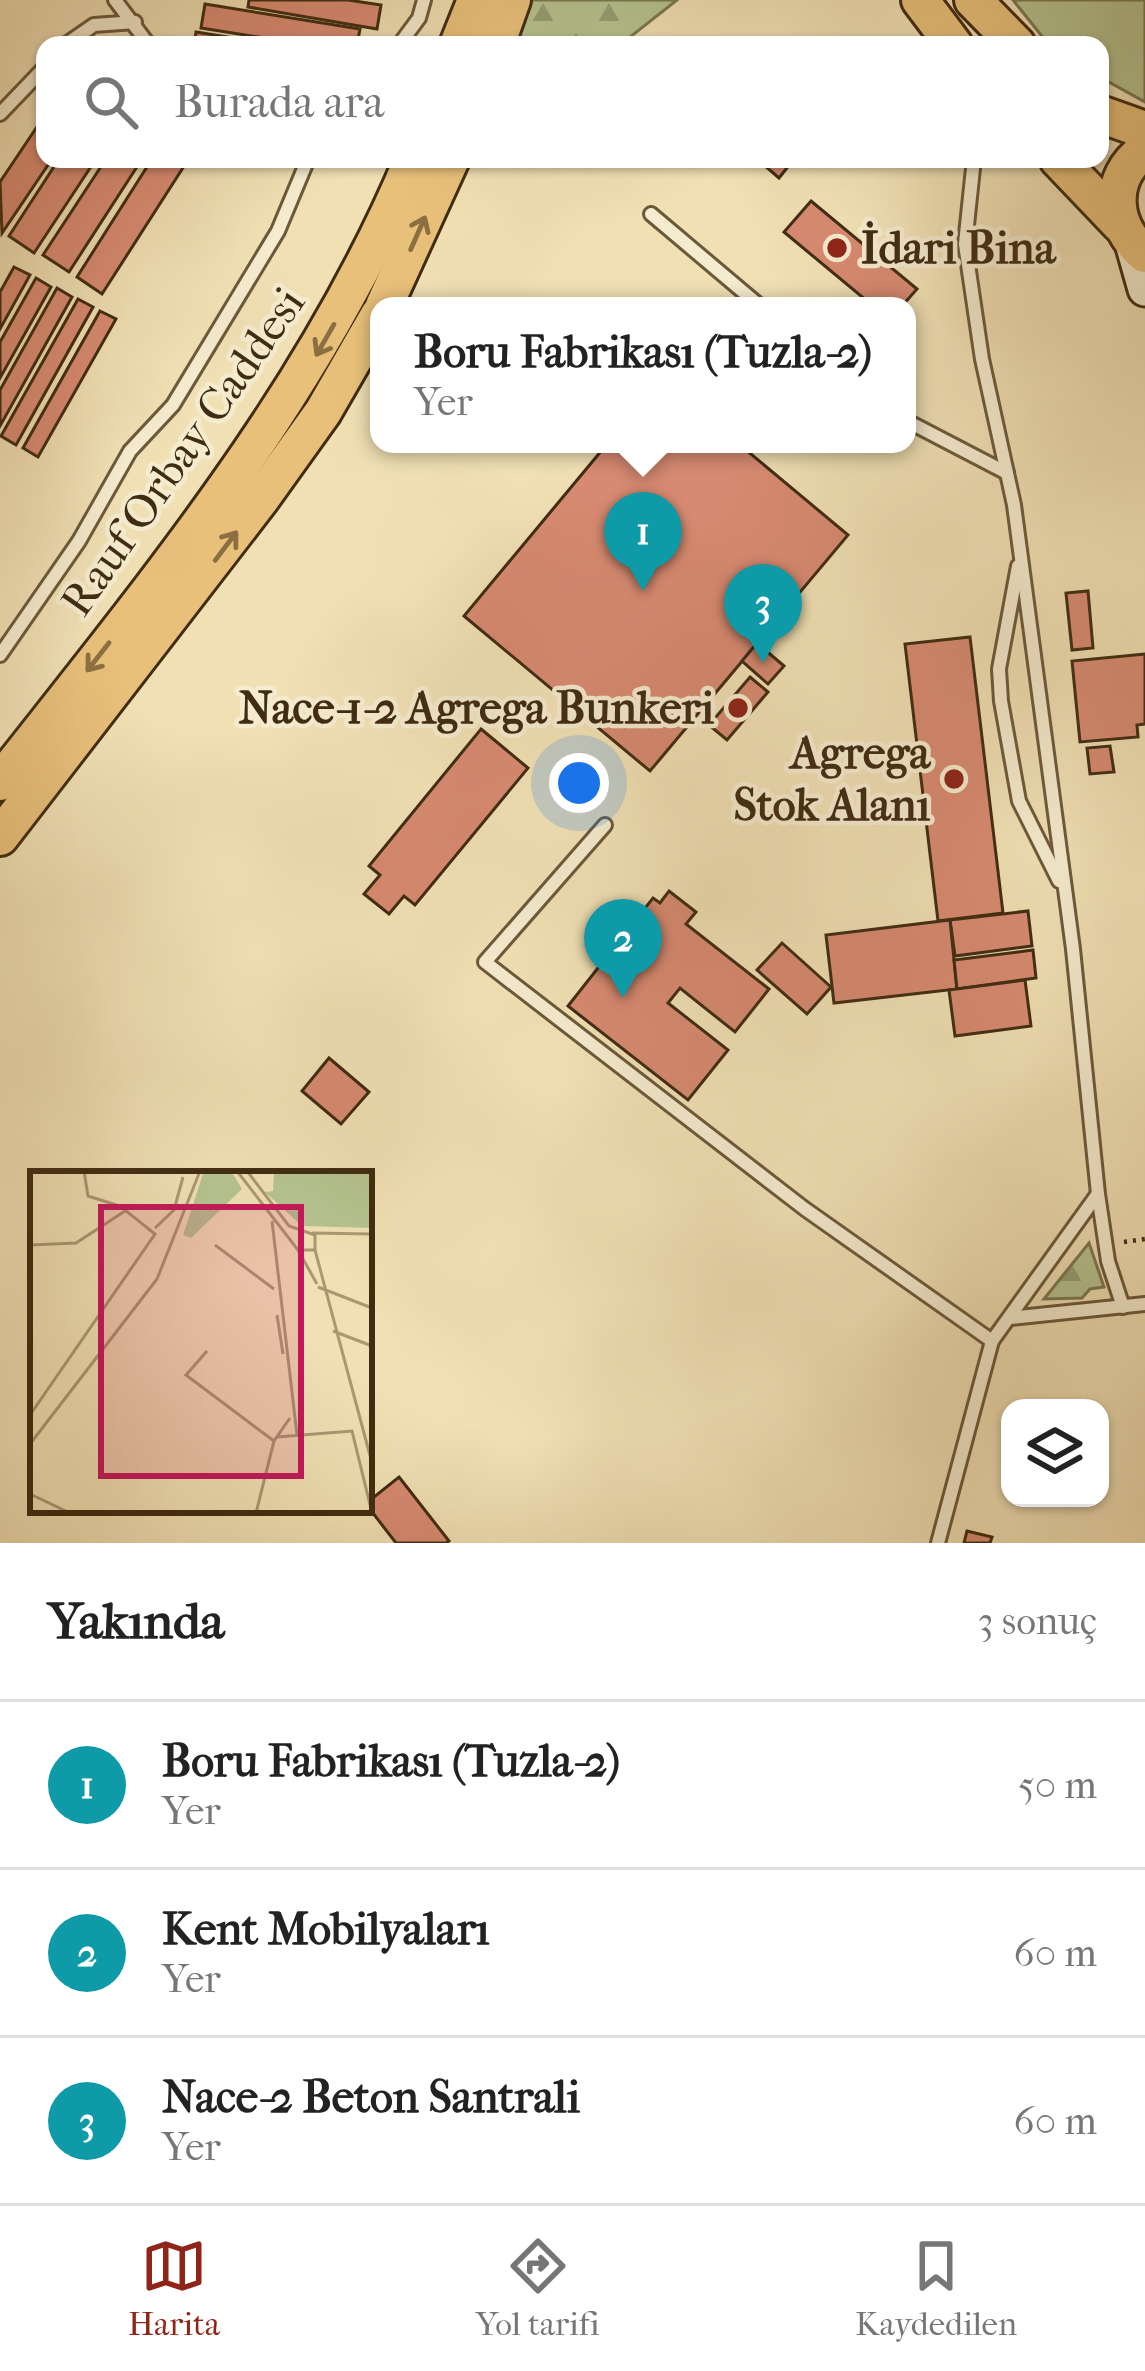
<!DOCTYPE html>
<html lang="tr">
<meta charset="utf-8">
<style>
:root{--surface:#fff;--page:#f6f6f6;--text:#222;--muted:#767676;--line:#e0e0e0;--accent:#8f2418}
body{margin:0;font-family:"IM FELL French Canon",serif;background:var(--page);color:var(--text)}
.controls{position:absolute;right:36px;bottom:36px;display:grid;overflow:hidden;border-radius:24px;box-shadow:0 3px 9px #0004}
.controls button{width:108px;height:108px;display:grid;place-items:center;padding:0;border:0;border-bottom:3px solid var(--line);background:var(--surface);color:var(--text);font:60px sans-serif}
.you{position:absolute;left:579px;top:783px;width:42px;height:42px;margin:-30px;border:9px solid #fff;border-radius:50%;background:#1a73e8;box-shadow:0 0 0 18px #1a73e833}
.badge{display:grid;place-items:center;width:78px;height:78px;border-radius:50%;background:var(--accent);color:#fff;font-size:39px;font-weight:700}
.pin{position:absolute;translate:-50% -99px;filter:drop-shadow(0 3px 6px #0008)}
.pin::after{content:'';position:absolute;top:63px;width:42px;height:36px;background:inherit;clip-path:polygon(0 0,100% 0,50% 100%)}
.popup{position:absolute;left:370px;top:297px;width:546px;height:156px;box-sizing:border-box;display:grid;place-content:center;border-radius:24px;background:var(--surface);filter:drop-shadow(0 3px 9px #0005);font-size:39px;white-space:nowrap;color:var(--muted)}
.popup b{font-size:45px;color:var(--text)}
.popup::after{content:'';position:absolute;left:50%;top:100%;margin-left:-24px;border:24px solid transparent;border-top-color:var(--surface)}
.list{margin:0;padding:0;list-style:none}
h2{display:flex;justify-content:space-between;align-items:center;height:156px;margin:0;padding:0 48px;font-size:51px}
h2 small{font-size:39px;font-weight:400;color:var(--muted)}
.list li{display:grid;grid-template-columns:78px 1fr auto;gap:36px;align-items:center;box-sizing:border-box;height:168px;padding:0 48px;border-top:3px solid var(--line)}
.list b{display:block;font-size:45px;white-space:nowrap}
.list p{margin:0;font-size:39px;white-space:nowrap;color:var(--muted)}
.list em{font-size:39px;font-style:normal;color:var(--muted)}
.icon{flex:none;width:66px;height:66px;fill:none;stroke:currentColor;stroke-width:2;stroke-linecap:round;stroke-linejoin:round}
.map{position:relative;flex:none;width:1145px;height:1543px;overflow:hidden}
.search{position:absolute;background:var(--surface);box-shadow:0 3px 9px #0004;left:36px;right:36px;top:36px;height:132px;display:flex;align-items:center;gap:30px;box-sizing:border-box;padding:0 42px;border-radius:24px;color:var(--muted);font-size:45px}
.sheet{height:660px;background:var(--surface)}
nav{display:flex;justify-content:space-around;align-items:center;box-sizing:border-box;height:168px;border-top:3px solid var(--line);background:var(--surface);font-size:33px;color:var(--muted)}
nav a{display:grid;justify-items:center;gap:6px}
nav .on{color:var(--accent)}
.map>svg:first-child{display:block}
.green{fill:#b5c390;stroke:#7a7851;stroke-width:3}
.forest{fill:url(#forest-firs);stroke:#7a7851;stroke-width:3}
.building{fill:#d78a71;stroke:#402c12;stroke-width:3}
.lines{fill:none;stroke-linecap:round;stroke-linejoin:round}
.lane-casing{stroke:#6c593a;stroke-width:18}
.secondary-casing{stroke:#402c12;stroke-width:39}
.primary-casing{stroke:#402c12;stroke-width:42}
.path{stroke:#402c12;stroke-width:4.5;stroke-dasharray:3 6;stroke-linecap:butt}
.lane{stroke:#f5ebce;stroke-width:12}
.secondary{stroke:#f5ebce;stroke-width:33}
.primary{stroke:#e8c07a;stroke-width:36}
.oneway{stroke:#8c6f41}
.poi-dot{fill:#8f2418;stroke:#f5ebce;stroke-width:4.5}
.labels{text-anchor:middle;dominant-baseline:central;stroke-width:9;stroke-linejoin:round;paint-order:stroke}
.poi-label{font-size:45px;font-weight:bold;fill:#402c12;stroke:#f5ebce;text-anchor:end}
.street-label{font-size:45px;fill:#402c12;stroke:#f5ebce}
.inset-road{fill:none;stroke:#aa9873;stroke-width:3}
.view{fill:#c2185b;fill-opacity:0.15;stroke:#c2185b;stroke-width:6}
.inset-edge{fill:none;stroke:#402c12;stroke-width:6}
</style>
<div class="map">
<svg width="1145" height="1543" viewBox="0 0 1145 1543">
<defs>
<pattern id="forest-firs" width="22" height="20" patternUnits="userSpaceOnUse" patternTransform="scale(3)"><rect width="22" height="20" fill="#b5c390"/><path d="M5 1l3.5 6h-7zM16 11l3.5 6h-7z" fill="#959f74"/></pattern>
</defs>
<rect width="100%" height="100%" fill="#f0e0b4"/>
<filter id="stains"><feTurbulence type="fractalNoise" baseFrequency=".00167" numOctaves="4"/><feColorMatrix values="0 0 0 0 .2 0 0 0 0 .09 0 0 0 0 .02 0 0 0 .5 -.17"/></filter>
<radialGradient id="worn" r=".72"><stop offset=".6" stop-color="#630" stop-opacity="0"/><stop offset="1" stop-color="#630" stop-opacity=".3"/></radialGradient>
<polygon class="green" points="1013,0 1145,0 1145,102 1100,77 1100,45 1049,45"/>
<g class="forest">
<polygon points="531,0 677,0 620,45 515,45"/>
<polygon points="1089,1243 1104,1287 1090,1289 1082,1298 1044,1299"/>
</g>
<g class="building">
<polygon points="249,0 348,0 381,5 377,29 248,7"/>
<polygon points="205,4 360,29 357,45 309,45 201,28"/>
<polygon points="196,32 277,45 194,45"/>
<polygon points="45,115 45,159 52,159 2,233 0,182"/>
<polygon points="59,159 96,159 34,253 9,236"/>
<polygon points="106,159 142,159 69,272 43,255"/>
<polygon points="152,159 188,160 102,294 77,277"/>
<polygon points="757,159 794,159 779,178"/>
<polygon points="811,201 917,289 902,306 873,306 784,232"/>
<polygon points="14,267 30,275 0,329 0,292"/>
<polygon points="36,278 51,287 0,378 0,342"/>
<polygon points="57,288 72,297 0,426 0,390"/>
<polygon points="78,299 93,307 16,445 1,436"/>
<polygon points="100,311 116,319 38,457 23,448"/>
<polygon points="607,444 739,444 848,535 650,771 464,616"/>
<polygon points="1088,591 1093,648 1072,650 1066,593"/>
<polygon points="970,637 1003,913 938,921 905,644"/>
<polygon points="757,643 784,666 768,684 742,661"/>
<polygon points="1145,654 1145,724 1137,725 1138,737 1080,742 1072,661"/>
<polygon points="750,677 768,692 727,740 709,725"/>
<polygon points="481,729 528,768 415,905 404,896 389,914 364,894 380,875 369,866"/>
<polygon points="1110,746 1114,772 1090,774 1087,748"/>
<polygon points="669,891 696,912 686,924 769,989 735,1032 680,988 668,1003 728,1050 688,1100 568,1006 653,898 660,903"/>
<polygon points="1028,911 1032,946 955,956 950,920"/>
<polygon points="950,920 957,989 834,1003 826,935"/>
<polygon points="782,943 831,987 807,1014 757,970"/>
<polygon points="1033,950 1036,978 957,989 954,960"/>
<polygon points="1025,980 1031,1026 955,1036 949,990"/>
<polygon points="329,1058 369,1092 341,1124 302,1091"/>
<polygon points="399,1477 449,1541 446,1543 396,1543 369,1508 369,1501"/>
<polygon points="967,1531 992,1537 990,1543 964,1543"/>
</g>
<g class="lines">
<g class="lane-casing">
<g id="lane">
<polyline points="115,0 149,45"/>
<polyline points="65,45 94,25 135,22"/>
<polyline points="399,45 419,18 424,0"/>
<polyline points="0,114 45,67"/>
<polyline points="974,159 965,244 982,359 1014,505 1073,949 1098,1194 1108,1261 1123,1307"/>
<polyline points="651,214 760,306"/>
<polyline points="907,421 1007,473"/>
<polyline points="1018,566 999,669 1001,701 1019,801 1059,881"/>
<polyline points="0,655 79,541 130,451 173,405 278,231 308,159"/>
<polyline points="605,825 485,962 805,1209 992,1341"/>
<polyline points="1010,1318 1145,1304"/>
<polyline points="938,1543 992,1341 1097,1195"/>
</g>
</g>
<g class="secondary-casing">
<polyline id="secondary" points="1132,243 1145,289"/>
</g>
<g class="primary-casing">
<g id="primary">
<polyline points="920,0 954,45"/>
<polyline points="973,0 1017,45"/>
<polyline points="458,45 476,0"/>
<polyline points="496,45 512,0"/>
<polyline points="1100,114 1145,130"/>
<path d="M1145,150c-39,28 -34,76 0,104"/>
<polyline points="1058,159 1120,224"/>
<polyline points="384,306 451,159"/>
<path d="M0,782c156,-199 315,-388 413,-623"/>
<polyline points="0,837 260,500 323,412 379,315"/>
</g>
</g>
<polyline class="path" points="1124,1242 1145,1239"/>
<use href="#lane" class="lane"/>
<use href="#secondary" class="secondary"/>
<use href="#primary" class="primary"/>
</g>
<defs><path id="oneway-shaft" d="M-6 0H5M1.5-3L5.5 0L1.5 3" fill="none" stroke-width="1.6" stroke-linecap="round" stroke-linejoin="round" transform="scale(3)"/></defs>
<g class="oneway">
<use href="#oneway-shaft" transform="translate(418 233) rotate(-66)"/>
<use href="#oneway-shaft" transform="translate(325 340) rotate(120)"/>
<use href="#oneway-shaft" transform="translate(226 546) rotate(-53)"/>
<use href="#oneway-shaft" transform="translate(98 657) rotate(128)"/>
</g>
<g class="poi-dot">
<circle cx="837" cy="248" r="12"/>
<circle cx="738" cy="708" r="12"/>
<circle cx="954" cy="779" r="12"/>
</g>
<g class="labels">
<g class="poi-label">
<text x="861" y="248" text-anchor="start">İdari Bina</text>
<text x="714" y="708">Nace-1-2 Agrega Bunkeri</text>
<text x="930" y="753">Agrega<tspan x="930" dy="52">Stok Alanı</tspan></text>
</g>
<g class="street-label">
<text transform="translate(183 452) rotate(-55)">Rauf Orbay Caddesi</text>
</g>
</g>
<g transform="translate(30 1171)">
<rect width="342" height="342" fill="#f0e0b4"/>
<path d="M230,0h112v57l-70,-2 -37,-34 8,-1 1,-17z" fill="#b5c390"/>
<path d="M174,0h27l11,18 -51,49 -8,-3z" fill="#b5c390"/>
<path class="inset-road" d="M207,0l61,79h17v-15l-26,-9 -42,-55M242,50l25,214M125,57l19,-18 9,-33M282,62l60,1M0,74l46,-2 49,-32M185,74l59,44M268,79l19,34M285,79l57,213M288,116l54,21M247,144l6,39M303,160l39,15M177,180l-21,24 88,66M0,244l125,-181 -35,-28 -32,-10 -4,-25M247,266l75,-6 20,82M0,273l127,-165 43,-108M0,323l40,19M226,342l18,-72 16,-23"/>
<path class="view" d="M71,36h200v269h-200z"/>
<rect width="342" height="342" class="inset-edge"/>
</g>
<rect width="100%" height="100%" filter="url(#stains)"/>
<rect width="100%" height="100%" fill="url(#worn)"/>
</svg>
<div class="controls">
<button><svg class="icon" aria-label="layers" viewBox="0 0 24 24"><path d="M12 4l9 5-9 5-9-5zM3 14l9 5 9-5"/></svg></button>
</div>
<div class="you"></div>
<div class="pin badge" style="left:643px;top:591px;background:#0f9aa8">1</div>
<div class="popup"><b>Boru Fabrikası (Tuzla-2)</b>Yer</div>
<div class="pin badge" style="left:623px;top:998px;background:#0f9aa8">2</div>
<div class="pin badge" style="left:763px;top:663px;background:#0f9aa8">3</div>
<div class="search"><svg class="icon" aria-label="search" viewBox="0 0 24 24"><circle cx="10" cy="10" r="6"/><path d="M15 15l6 6"/></svg>Burada ara</div>
</div>
<section class="sheet">
<h2>Yakında<small>3 sonuç</small></h2>
<ul class="list">
<li><span class="badge" style="background:#0f9aa8">1</span><div><b>Boru Fabrikası (Tuzla-2)</b><p>Yer</p></div><em>50 m</em></li>
<li><span class="badge" style="background:#0f9aa8">2</span><div><b>Kent Mobilyaları</b><p>Yer</p></div><em>60 m</em></li>
<li><span class="badge" style="background:#0f9aa8">3</span><div><b>Nace-2 Beton Santrali</b><p>Yer</p></div><em>60 m</em></li>
</ul>
</section>
<nav>
<a class="on"><svg class="icon" aria-label="map" viewBox="0 0 24 24"><path d="M3 6l6-2 6 2 6-2v14l-6 2-6-2-6 2zM9 4v14M15 6v14"/></svg>Harita</a>
<a><svg class="icon" aria-label="directions" viewBox="0 0 24 24"><path d="M12 3l9 9-9 9-9-9zM9 14v-3h6M13 9l2 2-2 2"/></svg>Yol tarifi</a>
<a><svg class="icon" aria-label="saved" viewBox="0 0 24 24"><path d="M7 4h10v16l-5-4-5 4z"/></svg>Kaydedilen</a>
</nav>
